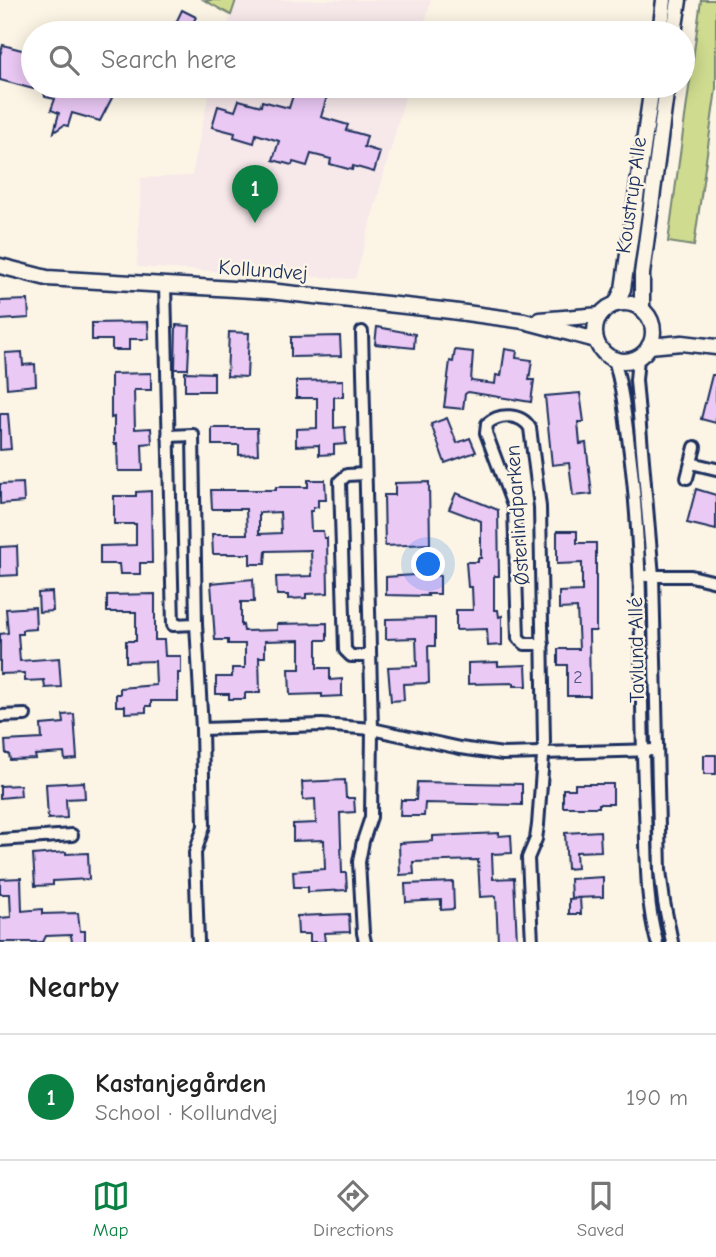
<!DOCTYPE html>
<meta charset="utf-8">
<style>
:root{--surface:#fff;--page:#f2f2f2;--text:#222;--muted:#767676;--line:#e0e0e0;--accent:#0b8043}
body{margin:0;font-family:"Comic Neue",sans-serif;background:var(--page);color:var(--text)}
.you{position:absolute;left:429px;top:565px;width:24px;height:24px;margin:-18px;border:5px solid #fff;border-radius:50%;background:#1a73e8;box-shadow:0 0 0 10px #1a73e833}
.badge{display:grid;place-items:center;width:46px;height:46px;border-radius:50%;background:var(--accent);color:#fff;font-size:23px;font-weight:700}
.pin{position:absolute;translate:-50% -58px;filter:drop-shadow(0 2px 4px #0008)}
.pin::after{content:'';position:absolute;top:37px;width:24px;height:21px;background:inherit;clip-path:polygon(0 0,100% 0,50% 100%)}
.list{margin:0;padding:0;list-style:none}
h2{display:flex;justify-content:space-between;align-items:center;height:91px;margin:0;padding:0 28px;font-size:30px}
h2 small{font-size:23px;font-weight:400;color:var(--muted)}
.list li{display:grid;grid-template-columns:46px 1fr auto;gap:21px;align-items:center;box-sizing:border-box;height:126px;padding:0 28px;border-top:2px solid var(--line)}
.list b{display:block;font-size:26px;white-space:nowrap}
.list p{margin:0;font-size:23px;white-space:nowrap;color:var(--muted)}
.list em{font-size:23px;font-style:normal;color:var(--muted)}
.icon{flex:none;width:38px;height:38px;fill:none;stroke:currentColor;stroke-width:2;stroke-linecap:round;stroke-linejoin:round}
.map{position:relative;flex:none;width:716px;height:942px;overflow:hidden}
.search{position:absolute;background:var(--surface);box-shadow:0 4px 18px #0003;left:21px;right:21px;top:21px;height:77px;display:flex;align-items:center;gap:18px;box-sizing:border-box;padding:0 24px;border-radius:38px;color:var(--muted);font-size:26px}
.sheet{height:217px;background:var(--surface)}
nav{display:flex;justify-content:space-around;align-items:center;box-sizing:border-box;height:98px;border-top:2px solid var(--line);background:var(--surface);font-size:19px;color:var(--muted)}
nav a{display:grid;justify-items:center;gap:4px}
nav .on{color:var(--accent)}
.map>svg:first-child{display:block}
.built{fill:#f7e8ea}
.green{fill:#cfdb8e;stroke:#758576;stroke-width:2}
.building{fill:#ebc9f5;stroke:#1b2f5e;stroke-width:2;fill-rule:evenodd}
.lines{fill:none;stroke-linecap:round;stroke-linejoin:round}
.minor-casing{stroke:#1b2f5e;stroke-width:16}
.tertiary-casing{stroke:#1b2f5e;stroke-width:19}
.minor{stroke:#fcf5e5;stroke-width:10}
.tertiary{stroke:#fcf5e5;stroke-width:14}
.labels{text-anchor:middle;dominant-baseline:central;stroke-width:5;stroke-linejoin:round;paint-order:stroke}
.number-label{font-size:18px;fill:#4f5684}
.street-label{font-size:21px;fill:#1b2f5e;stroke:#fcf5e5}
</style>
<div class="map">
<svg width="716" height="942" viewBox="0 0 716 942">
<rect width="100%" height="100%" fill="#fcf5e5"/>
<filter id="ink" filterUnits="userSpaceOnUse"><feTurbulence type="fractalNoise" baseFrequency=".0143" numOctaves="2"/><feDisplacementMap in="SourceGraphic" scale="14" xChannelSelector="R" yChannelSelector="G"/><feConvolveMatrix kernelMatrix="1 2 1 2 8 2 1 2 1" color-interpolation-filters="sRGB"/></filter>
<g filter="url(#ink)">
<g class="built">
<polygon points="236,0 431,0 422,33 225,33"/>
<polygon points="210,86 408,86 355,279 137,267 141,178 192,176"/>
</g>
<g class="green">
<polygon points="204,0 236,0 231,15"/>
<polygon points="701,0 716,0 716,89 694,246 668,242"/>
</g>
<g class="building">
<polygon points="182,10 196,17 188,33 171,33"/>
<polygon points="3,45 33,53 33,89 0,80 0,55"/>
<polygon points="43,86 86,86 102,91 116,90 100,121 72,113 68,126 64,125 54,132 59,113 51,110 55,99 45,97"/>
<polygon points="296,86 330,86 321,117 348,125 346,130 367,136 364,147 380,152 374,172 353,166 352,170 330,164 331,159 311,154 307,166 293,162 292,165 273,160 279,141 256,134 254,143 234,137 235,133 212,127 218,106 235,111 239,100 261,106 262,101 289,108"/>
<polygon points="28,300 29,318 0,320 0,301"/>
<polygon points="148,322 149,339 129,339 129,350 112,350 112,340 92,340 92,323"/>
<polygon points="176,325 190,326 188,369 175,369"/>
<polygon points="377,327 415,334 414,348 375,344"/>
<polygon points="229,332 249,333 247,377 227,376"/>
<polygon points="340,336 341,356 291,357 291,337"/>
<polygon points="505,349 517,351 516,358 532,360 529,380 534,380 531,402 468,392 465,394 463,409 444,407 450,361 453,362 455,350 473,352 471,381 495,384 496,375 501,376"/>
<polygon points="22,352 23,365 35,364 36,385 7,388 5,353"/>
<polygon points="185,372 214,373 214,391 185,391"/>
<polygon points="151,373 151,390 134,390 135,429 151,428 152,443 142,444 143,471 118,471 117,444 114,444 114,417 111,418 111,374"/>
<polygon points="712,375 716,375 716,423 701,419"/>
<polygon points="343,380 343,397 334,397 334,428 345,427 346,444 334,445 334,454 319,455 319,445 296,446 296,429 317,428 317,398 296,398 296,381"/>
<polygon points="580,393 584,422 578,422 580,444 586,443 592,494 573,496 569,463 552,465 545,396"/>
<polygon points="0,414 8,414 11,449 0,450"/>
<polygon points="447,418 457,443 470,438 476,452 445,463 431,424"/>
<polygon points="212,428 257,428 258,454 239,455 239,445 212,445"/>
<path d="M308,480h17l1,20h-8v7l-5,1v3h-3l1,20h12l1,7h3l1,55 -22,1v4l-18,1v-4h-11l-1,-18 36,-1 -1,-26 -45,1 -1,13h-15v-10h-37l-1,-20h35l-1,-25h-34l-1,-19h65v-3h32zM280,512l1,21 -22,1v-21z"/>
<polygon points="429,482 430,544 385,546 384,495 395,495 395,483"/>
<polygon points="23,483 24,502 0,504 0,484"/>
<polygon points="696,489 716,495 716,530 687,523"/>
<polygon points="151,491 152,563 140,563 140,574 120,574 119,564 100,564 100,546 136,545 136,524 114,524 114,496 136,496 136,492"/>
<polygon points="456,493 498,510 499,576 494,576 494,610 498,610 499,617 502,616 502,645 488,646 487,629 456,630 456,610 473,610 472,587 468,587 466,562 478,562 478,558 481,558 481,521 449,509"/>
<polygon points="557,531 577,531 577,543 596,543 596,631 589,631 590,696 567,696 567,665 558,665 558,649 579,649 577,608 559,609 559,592 582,591 582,563 557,564"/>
<polygon points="17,546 18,575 0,576 0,547"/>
<polygon points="428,574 440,576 440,594 427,594 428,596 386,595 386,577"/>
<polygon points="253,579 254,602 241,602 241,626 243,625 244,631 277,630 277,624 327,623 327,640 317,640 317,668 330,668 330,680 342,679 342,696 322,697 322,694 290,695 289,669 300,669 300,640 265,641 265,657 259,657 260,693 245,693 245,699 229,699 229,694 216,694 216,677 232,677 232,668 245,668 245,644 228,644 228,640 215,640 211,583"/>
<polygon points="52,592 53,611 39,612 38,593"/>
<polygon points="155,594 155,640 164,640 165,656 181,656 181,673 178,673 178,701 151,701 151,706 146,706 146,712 125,713 125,706 116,706 116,694 120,694 120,688 156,685 155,661 126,662 126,641 136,641 136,612 107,612 107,595"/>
<polygon points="35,607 36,629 22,630 22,634 18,634 20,661 59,658 61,687 45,688 44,680 25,681 25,673 0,674 0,634 8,633 6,609"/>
<polygon points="435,618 435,646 428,646 429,683 403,684 404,700 391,701 388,667 417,666 416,638 386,639 386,619"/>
<polygon points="498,662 498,666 526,665 527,686 514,686 514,683 468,684 468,663"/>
<polygon points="74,714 77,759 65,760 64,753 35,755 36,759 10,760 9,754 6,754 5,741 42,739 41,725 64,723 63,715"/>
<rect x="704" y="755" width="12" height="19"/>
<polygon points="345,780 346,798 354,798 355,812 340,813 342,873 346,873 347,890 308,892 308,887 294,887 293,871 325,869 324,840 293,841 293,824 316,823 315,799 303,800 302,782"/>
<polygon points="84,782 85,798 66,799 67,818 48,819 46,784"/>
<polygon points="417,782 522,784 522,805 425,803 424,816 400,816 401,800 416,800"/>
<polygon points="575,784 613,784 613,804 599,804 599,807 563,807 563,789 575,789"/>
<polygon points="20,785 21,796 0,798 0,786"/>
<polygon points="600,831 601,851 576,852 577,868 567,869 565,833"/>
<polygon points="499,833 499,836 511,835 512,853 492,854 493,879 514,878 517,942 498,942 496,896 480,897 478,860 413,862 414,874 400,875 399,843 433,841 433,836"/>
<polygon points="66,852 66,854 88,853 89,879 53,881 53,885 35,886 33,855"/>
<polygon points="603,877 603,897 571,898 570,879"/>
<polygon points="21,878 22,911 42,909 42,914 78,913 80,931 85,931 85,942 72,942 71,935 46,936 43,942 0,942 0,918 11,917 10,894 0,894 0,879"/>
<polygon points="453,882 454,909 441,910 441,900 406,902 405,884"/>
<polygon points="580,898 581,914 569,914 569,899"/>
<polygon points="349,914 350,932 324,933 325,942 310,942 310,934 298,934 297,916"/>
</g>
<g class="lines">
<g class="minor-casing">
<g id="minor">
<polyline points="165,285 173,625 196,624"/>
<polyline points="362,332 372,729 371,817 363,841 359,862 363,933 365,942"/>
<polyline points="638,358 636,380 653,576 660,870 664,902 672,942"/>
<path d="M614,359c9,31 12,63 16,94 15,119 9,238 15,357 2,44 0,89 12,132"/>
<polyline points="168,436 193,435 196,624 202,729 322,725 372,729 460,748 503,754 657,750"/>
<polyline points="691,463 716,469"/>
<polyline points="365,474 347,475 340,481 345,650 351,656 370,656"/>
<polyline points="687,478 695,447"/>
<polyline points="646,576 691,576 716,582"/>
<polyline points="0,716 25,715"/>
<polyline points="0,840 72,835"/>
<polyline points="198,942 195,853 204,826 202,729"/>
<path d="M532,942l-4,-84 8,-19 2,-14 6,-82 -4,-236 -10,-79c-9,-15 -31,-15 -43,-4l-1,9 28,75 4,130 7,6h18"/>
</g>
</g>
<g class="tertiary-casing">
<g id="tertiary">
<polyline points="660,33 664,0"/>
<polyline points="674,33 679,0"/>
<polyline points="0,266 47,278 269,291 451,311 524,321 596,340"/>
<circle cx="624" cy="332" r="29"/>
<polyline points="616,304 623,289 652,86"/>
<polyline points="642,309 642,274 667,86"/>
<polyline points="539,320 601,315"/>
<polyline points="649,346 682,343 716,347"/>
</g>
</g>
<use href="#minor" class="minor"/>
<use href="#tertiary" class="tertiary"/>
</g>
</g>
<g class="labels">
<g class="number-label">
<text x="578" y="677">2</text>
</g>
<g class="street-label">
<text transform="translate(631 195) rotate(-82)">Koustrup Alle</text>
<text transform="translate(263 270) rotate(4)">Kollundvej</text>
<text transform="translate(517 515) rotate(-94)">Østerlindparken</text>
<text transform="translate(636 650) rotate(-91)">Tavlund Allé</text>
</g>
</g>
</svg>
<div class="you"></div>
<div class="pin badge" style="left:255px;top:223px">1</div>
<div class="search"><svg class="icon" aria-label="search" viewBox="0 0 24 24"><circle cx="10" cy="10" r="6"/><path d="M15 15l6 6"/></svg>Search here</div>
</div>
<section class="sheet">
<h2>Nearby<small></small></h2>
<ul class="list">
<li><span class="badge">1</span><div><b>Kastanjegården</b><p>School · Kollundvej</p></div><em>190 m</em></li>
</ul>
</section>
<nav>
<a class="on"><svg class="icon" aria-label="map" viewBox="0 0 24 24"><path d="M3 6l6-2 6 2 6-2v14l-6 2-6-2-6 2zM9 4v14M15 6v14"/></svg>Map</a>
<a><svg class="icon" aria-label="directions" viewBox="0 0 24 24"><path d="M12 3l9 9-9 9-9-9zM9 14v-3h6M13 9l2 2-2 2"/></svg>Directions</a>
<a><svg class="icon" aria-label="saved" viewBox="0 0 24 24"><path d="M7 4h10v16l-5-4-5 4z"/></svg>Saved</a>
</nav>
